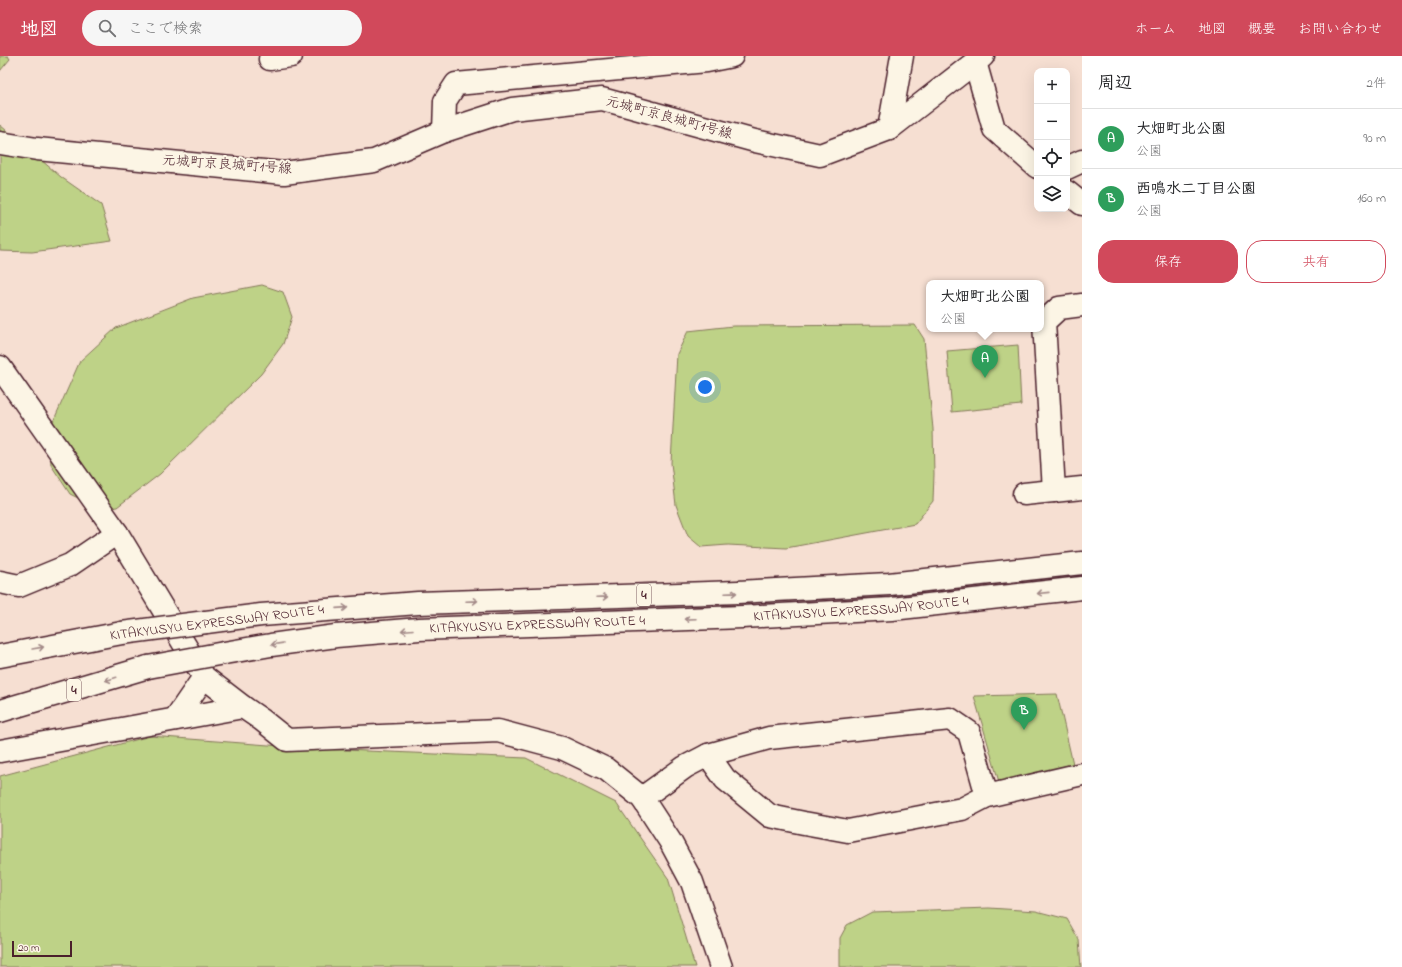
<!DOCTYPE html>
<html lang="ja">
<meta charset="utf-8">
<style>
:root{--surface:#fff;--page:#f6f6f6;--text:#202124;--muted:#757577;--line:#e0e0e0;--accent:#d1495b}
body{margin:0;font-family:"Indie Flower","Klee One",sans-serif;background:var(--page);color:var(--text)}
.controls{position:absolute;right:12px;top:12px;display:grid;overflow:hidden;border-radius:8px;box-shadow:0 4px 16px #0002}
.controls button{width:36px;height:36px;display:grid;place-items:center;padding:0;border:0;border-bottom:1px solid var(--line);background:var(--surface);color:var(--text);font:20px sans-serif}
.scale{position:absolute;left:12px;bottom:10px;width:60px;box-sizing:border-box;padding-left:4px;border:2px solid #4a1f2b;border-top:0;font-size:11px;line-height:14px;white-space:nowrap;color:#4a1f2b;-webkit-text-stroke:3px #fcf5e5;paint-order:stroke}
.you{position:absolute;left:705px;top:331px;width:14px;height:14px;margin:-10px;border:3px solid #fff;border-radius:50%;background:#1a73e8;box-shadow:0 0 0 6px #1a73e833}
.badge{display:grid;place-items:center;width:26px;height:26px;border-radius:50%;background:var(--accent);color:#fff;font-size:13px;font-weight:700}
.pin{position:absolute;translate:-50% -33px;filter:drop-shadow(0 1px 2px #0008)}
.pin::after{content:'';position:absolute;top:21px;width:14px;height:12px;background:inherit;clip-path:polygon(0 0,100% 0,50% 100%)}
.popup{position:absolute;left:926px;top:224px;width:118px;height:52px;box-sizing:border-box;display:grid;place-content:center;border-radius:8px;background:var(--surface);filter:drop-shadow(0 1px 3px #0005);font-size:13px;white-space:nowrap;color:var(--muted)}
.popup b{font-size:15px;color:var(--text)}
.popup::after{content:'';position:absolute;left:50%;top:100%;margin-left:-8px;border:8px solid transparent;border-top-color:var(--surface)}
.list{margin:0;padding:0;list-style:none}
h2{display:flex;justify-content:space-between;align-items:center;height:52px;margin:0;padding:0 16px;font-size:17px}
h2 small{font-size:13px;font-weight:400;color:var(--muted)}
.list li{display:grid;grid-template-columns:26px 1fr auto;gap:12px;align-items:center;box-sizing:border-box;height:60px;padding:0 16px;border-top:1px solid var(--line)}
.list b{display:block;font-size:15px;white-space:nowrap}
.list p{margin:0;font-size:13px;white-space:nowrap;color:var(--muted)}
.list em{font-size:13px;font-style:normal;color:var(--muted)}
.actions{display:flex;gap:8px;padding:12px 16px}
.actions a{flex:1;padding:9px 0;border:1px solid var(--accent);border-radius:16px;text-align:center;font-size:14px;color:var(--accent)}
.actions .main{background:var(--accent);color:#fff}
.icon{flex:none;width:22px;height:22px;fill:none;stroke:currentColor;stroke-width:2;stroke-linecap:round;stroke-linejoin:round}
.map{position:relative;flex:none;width:1082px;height:911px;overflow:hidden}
header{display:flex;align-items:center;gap:24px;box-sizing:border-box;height:56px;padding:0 20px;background:var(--accent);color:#fff}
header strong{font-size:19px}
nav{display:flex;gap:22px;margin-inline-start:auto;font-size:14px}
.search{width:280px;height:36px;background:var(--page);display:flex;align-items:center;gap:10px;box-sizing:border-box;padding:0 14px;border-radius:22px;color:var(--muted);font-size:15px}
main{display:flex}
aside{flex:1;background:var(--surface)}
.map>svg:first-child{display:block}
.green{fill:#bed287;stroke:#847859}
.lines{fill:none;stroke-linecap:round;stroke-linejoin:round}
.minor-casing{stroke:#4a1f2b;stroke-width:25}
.highway-casing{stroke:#4a1f2b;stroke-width:25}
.minor{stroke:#fcf5e5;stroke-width:22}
.highway{stroke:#fcf5e5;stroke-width:22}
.highway-bridge-casing{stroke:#4a1f2b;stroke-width:25;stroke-linecap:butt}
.highway-bridge{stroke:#fcf5e5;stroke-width:22}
.oneway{stroke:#a38a88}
.labels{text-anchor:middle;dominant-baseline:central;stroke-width:4;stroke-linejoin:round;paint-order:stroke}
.shield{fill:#fcf5e5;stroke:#7f5f63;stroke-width:1}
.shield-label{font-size:13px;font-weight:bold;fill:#4a1f2b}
.street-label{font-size:14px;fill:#4a1f2b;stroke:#fcf5e5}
</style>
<header>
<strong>地図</strong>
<div class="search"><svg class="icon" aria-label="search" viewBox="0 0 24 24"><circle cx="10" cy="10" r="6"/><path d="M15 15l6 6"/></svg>ここで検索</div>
<nav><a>ホーム</a><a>地図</a><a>概要</a><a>お問い合わせ</a></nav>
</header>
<main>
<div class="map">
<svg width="1082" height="911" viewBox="0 0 1082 911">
<rect width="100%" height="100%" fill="#f6dfd2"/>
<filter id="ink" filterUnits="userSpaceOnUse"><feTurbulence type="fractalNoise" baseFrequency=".025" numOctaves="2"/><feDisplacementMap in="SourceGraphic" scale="8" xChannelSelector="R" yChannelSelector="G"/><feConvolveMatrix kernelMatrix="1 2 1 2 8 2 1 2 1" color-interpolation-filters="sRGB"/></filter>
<g filter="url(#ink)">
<g class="green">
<polygon points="0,0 8,0 10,3 0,15"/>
<polygon points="0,69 61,121 101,149 112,185 32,196 0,195"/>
<polygon points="262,229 283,236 292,261 283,288 261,318 160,418 117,451 100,453 70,438 51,409 49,375 80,305 116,272 193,242"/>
<polygon points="915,269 924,283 933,373 934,418 933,445 915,468 786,492 728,489 701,491 688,480 676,449 671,407 677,298 688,275 733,270"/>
<polygon points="1018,289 1021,349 952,356 947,295"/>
<polygon points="1057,638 1073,708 999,726 974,640"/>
<polygon points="150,680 321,693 526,702 616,747 668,822 695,911 0,911 0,720"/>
<polygon points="989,852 1036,855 1067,863 1079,884 1081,911 840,911 840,882 847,869 872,856"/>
</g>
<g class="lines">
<g class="minor-casing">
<g id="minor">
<polyline points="272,0 270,3 291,0"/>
<polyline points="975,6 994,73 1037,111"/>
<polyline points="889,73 902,0"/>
<polyline points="444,75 445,45 456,28 707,5 732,0"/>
<polyline points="0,87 37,93 284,117 374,105 444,75 512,53 602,43 755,85 820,99 889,73 983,0"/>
<polyline points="1067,112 1082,105"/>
<polyline points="1067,136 1082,148"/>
<polyline points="0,311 117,477 204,621 243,651 262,664 287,684 498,675 562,692 606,713 642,742 670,785 692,826 721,911"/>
<polyline points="1054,435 1044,266 1059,252 1082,249"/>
<polyline points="1024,438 1082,432"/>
<polyline points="0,526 19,530 70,509 117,477"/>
<polyline points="175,663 204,621"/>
<polyline points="0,695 243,651"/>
<polyline points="708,699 769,682 950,663 969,676 987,740"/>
<polyline points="642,742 685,711 708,699 725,723 770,760 804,767 848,775 962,753 987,740 1082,718"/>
</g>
</g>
<g class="highway-casing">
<g id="highway">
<polyline points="206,566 261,559 418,547 738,536 889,528 1082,507"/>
<path id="s1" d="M224,597l47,-8 65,-9 83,-7 323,-12 150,-8 190,-21"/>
<polyline points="0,600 122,577"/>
<polyline points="0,655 148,611"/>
</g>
</g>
<use href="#minor" class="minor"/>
<use href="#highway" class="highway"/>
<g class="highway-bridge-casing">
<g id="highway-bridge">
<polyline points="122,577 206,566"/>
<polyline points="148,611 224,597"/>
</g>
</g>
<use href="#highway-bridge" class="highway-bridge"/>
</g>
<defs><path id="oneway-shaft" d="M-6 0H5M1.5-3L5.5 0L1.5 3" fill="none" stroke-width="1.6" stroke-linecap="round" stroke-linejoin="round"/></defs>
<g class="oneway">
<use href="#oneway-shaft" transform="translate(731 537) rotate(-2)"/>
<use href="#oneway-shaft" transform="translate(1043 537) rotate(174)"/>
<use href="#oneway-shaft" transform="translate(602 541) rotate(-2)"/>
<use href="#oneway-shaft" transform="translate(472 545) rotate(-2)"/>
<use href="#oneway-shaft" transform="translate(342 552) rotate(-4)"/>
<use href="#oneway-shaft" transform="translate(690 563) rotate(178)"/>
<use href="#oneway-shaft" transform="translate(407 574) rotate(175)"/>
<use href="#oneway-shaft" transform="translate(277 588) rotate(172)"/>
<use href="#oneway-shaft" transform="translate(38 592) rotate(-10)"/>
<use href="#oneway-shaft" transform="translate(111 623) rotate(163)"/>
</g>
</g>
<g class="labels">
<g class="shield">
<rect x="637" y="528" width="14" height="22" rx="3"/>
<rect x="67" y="623" width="14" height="22" rx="3"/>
</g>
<g class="shield-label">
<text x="644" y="539">4</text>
<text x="74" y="634">4</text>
</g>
<g class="street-label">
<text transform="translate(669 62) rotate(15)">元城町京良城町1号線</text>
<text transform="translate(227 109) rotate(4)">元城町京良城町1号線</text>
<text stroke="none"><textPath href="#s1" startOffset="639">KITAKYUSYU EXPRESSWAY ROUTE 4</textPath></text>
<text transform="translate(217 567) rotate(-7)">KITAKYUSYU EXPRESSWAY ROUTE 4</text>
<text stroke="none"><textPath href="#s1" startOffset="315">KITAKYUSYU EXPRESSWAY ROUTE 4</textPath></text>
</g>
</g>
</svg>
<div class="controls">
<button>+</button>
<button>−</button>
<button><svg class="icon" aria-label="locate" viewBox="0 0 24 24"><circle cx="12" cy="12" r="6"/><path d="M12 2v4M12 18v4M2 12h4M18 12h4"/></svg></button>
<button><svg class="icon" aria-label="layers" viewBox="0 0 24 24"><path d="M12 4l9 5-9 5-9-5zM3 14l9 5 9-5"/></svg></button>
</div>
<div class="scale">20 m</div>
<div class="you"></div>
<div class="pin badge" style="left:985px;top:322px;background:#2e9e5b">A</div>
<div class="popup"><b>大畑町北公園</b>公園</div>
<div class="pin badge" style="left:1024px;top:674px;background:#2e9e5b">B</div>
</div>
<aside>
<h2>周辺<small>2件</small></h2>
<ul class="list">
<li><span class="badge" style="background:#2e9e5b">A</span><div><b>大畑町北公園</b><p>公園</p></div><em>90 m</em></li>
<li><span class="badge" style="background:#2e9e5b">B</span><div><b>西鳴水二丁目公園</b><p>公園</p></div><em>160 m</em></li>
</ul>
<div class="actions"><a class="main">保存</a><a>共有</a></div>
</aside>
</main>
